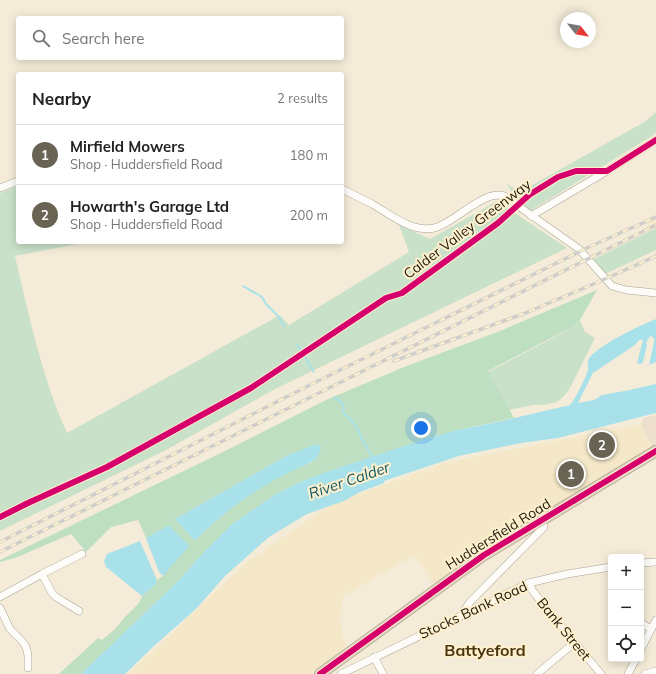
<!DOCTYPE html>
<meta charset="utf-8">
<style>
:root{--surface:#fff;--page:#f2f2f2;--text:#222;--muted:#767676;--line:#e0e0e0;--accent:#696353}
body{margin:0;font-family:Mulish,sans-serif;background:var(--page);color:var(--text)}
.controls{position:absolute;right:12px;bottom:12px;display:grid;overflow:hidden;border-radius:4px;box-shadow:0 2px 10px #0003}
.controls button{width:36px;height:36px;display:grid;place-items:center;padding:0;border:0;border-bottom:1px solid var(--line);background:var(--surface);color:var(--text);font:20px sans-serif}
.compass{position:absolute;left:560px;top:12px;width:36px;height:36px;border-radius:50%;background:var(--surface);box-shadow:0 2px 10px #0003;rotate:121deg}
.you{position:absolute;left:421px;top:428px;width:14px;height:14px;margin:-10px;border:3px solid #fff;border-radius:50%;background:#1a73e8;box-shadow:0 0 0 6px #1a73e833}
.badge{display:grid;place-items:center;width:26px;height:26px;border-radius:50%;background:var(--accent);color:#fff;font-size:13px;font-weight:700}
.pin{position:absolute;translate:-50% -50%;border:2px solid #fff;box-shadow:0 1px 4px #0006}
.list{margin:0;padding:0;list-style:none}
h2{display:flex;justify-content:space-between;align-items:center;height:52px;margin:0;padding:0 16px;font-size:17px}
h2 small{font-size:13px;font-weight:400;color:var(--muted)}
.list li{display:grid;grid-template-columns:26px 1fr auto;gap:12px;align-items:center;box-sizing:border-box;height:60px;padding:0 16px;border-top:1px solid var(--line)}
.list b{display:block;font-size:15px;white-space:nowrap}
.list p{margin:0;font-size:13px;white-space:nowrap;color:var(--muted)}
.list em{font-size:13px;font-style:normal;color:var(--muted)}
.icon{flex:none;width:22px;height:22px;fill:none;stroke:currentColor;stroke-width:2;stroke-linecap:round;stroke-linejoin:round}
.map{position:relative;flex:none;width:656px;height:674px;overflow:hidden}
.search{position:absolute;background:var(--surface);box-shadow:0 2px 10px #0003;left:16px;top:16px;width:328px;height:44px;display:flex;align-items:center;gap:10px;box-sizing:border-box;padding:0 14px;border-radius:4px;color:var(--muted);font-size:15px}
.panel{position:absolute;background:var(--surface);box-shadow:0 2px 10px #0003;left:16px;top:72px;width:328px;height:172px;border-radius:4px}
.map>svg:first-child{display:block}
.commercial{fill:#eddece}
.built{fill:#f5e8c8}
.green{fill:#cae1c9}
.forest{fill:#bedfc1;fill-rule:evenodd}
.water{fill:#a8e1ea}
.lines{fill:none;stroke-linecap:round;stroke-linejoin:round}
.stream{stroke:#a8e1ea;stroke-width:2}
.minor-casing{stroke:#aaa495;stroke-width:8}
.highway-casing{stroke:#a59780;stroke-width:12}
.minor{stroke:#fdfcf9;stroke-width:7}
.highway{stroke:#d7cdbd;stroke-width:11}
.rail-casing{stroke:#d0cec9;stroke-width:3.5}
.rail{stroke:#fff0cd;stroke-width:2;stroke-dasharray:6;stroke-linecap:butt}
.cycleway-casing{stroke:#fff0cd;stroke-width:8}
.cycleway{stroke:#d6006c;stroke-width:6}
.labels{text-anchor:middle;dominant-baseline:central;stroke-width:4;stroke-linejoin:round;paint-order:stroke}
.street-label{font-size:14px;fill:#1e190c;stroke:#fff0cd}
.water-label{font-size:15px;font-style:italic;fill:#105868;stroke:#fff0cd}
.quarter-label{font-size:16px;font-weight:bold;fill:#48350f;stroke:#fff0cd}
</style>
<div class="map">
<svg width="656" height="674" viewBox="0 0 656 674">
<rect width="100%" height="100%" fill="#f4ecd8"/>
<polygon class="commercial" points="656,415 656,447 653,449 641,424 643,418"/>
<g class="built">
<polygon points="656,215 656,228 651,231 645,219"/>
<polygon points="641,424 653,449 434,585 415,555 343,596 340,618 343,638 348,647 311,674 129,674 248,561 335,502 445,463"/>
</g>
<g class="green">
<polygon points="656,112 656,132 652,136 530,211 515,197 507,184 520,192 646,121"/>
<path d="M18,186v56h70l-73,14c14,60 27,121 52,177l213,-118 9,10 120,-73 -10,-27 31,14 67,-38 70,47 -292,141 -109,61 -166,81v-338z"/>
<polygon points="656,228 656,250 605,274 592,260"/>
<polygon points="580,320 585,332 595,338 570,388 564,396 557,402 545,405 534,405 509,410 488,372 549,340 574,326"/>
</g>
<path class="forest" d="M597,290l-17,30 -6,6 -86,45 26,47 -57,12 -131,42 -28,11 -24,12 -43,30 -28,28 -23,26 -99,95h-22l39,-36 4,2 13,-11 10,-12 14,-14 3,-7 14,-12 1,-4 6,-4 25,-30 -19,-20 -23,12 -8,-18 -27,7 -25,25 -15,-18 -56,24 -15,4v-2l227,-110 99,-50 78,-33 96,-36zM288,455l25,7c-8,3 -17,6 -26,10 -30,15 -69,45 -92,69l-20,-22z"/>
<g class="water">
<path d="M656,319v43l-7,3 5,-23v-4l-4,-2 -4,7 1,2 -4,17 -2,2 -4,-1 6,-23h-4l-4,5 -42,28 -15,30 16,-3 8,-5 23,-4 31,-7v29l-98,25 -37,5 -62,13 -75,25v2l-24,9 -16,9 -37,13 -38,23 -44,39 -29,33 -41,36 -30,29h-44l99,-95 23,-26 28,-28 43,-30 24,-12 28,-11 93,-31 38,-11 40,-8 73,-17c4,-4 18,-31 18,-36 1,-3 -1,-6 0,-9 6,-13 53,-35 68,-41z"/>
<path d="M317,444l4,2c-1,13 -9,16 -20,21 -37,15 -78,45 -106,74l-20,-22 113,-64z"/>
<polygon points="169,525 189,546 163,576 159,572 146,538"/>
<polygon points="140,541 157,580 156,584 142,596 106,567 104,561 107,554"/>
</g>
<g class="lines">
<g class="stream">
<polyline points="243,286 262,297 266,304 277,315 284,326"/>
<polyline points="297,344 301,351"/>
<polyline points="305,357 314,372"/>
<polyline points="335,397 342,403 344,408 343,411 344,414 348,417 358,429 361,437 373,458"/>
</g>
<g class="minor-casing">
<g id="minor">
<polyline points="0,188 18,181"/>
<path d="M342,189c10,5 20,10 30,15 18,10 40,29 62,24 24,-5 58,-51 80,-25l65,46 33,37 14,4 30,3"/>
<polyline points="531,216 607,171 656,140"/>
<polyline points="641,563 656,562"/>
<polyline points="42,574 52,593 56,597 79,611"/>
<polyline points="529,583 532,590 547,609 601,674"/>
<polyline points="0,597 42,574 82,554"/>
<polyline points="0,608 10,629 22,641 26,647 28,655 28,668"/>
<polyline points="466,613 465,609 470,602 544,527 542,520"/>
<polyline points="641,623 651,629"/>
<polyline points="641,649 656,620"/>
<polyline points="374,657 383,674"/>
<polyline points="341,674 529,583 567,574 611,567"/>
<polyline points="537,674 574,643"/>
<polyline points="628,674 636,659"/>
<polyline points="645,674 656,671"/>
</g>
</g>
<g class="highway-casing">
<polyline id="highway" points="320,674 484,555 656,451"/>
</g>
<use href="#minor" class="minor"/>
<use href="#highway" class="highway"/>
<g class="rail-casing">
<g id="rail">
<polyline points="394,361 523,314 596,283 656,256"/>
<polyline points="0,542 310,385 591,246 656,217"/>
<polyline points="0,552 656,225"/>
</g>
</g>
<use href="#rail" class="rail"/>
<g class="cycleway-casing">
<g id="cycleway">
<polyline points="0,517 28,503 107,467 251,388 386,298 402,293 498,223 529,195 558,177 576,171 607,171 656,140"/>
<polyline points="320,674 484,555 656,451"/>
</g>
</g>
<use href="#cycleway" class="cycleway"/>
</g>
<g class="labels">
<g class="street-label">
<text transform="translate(467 229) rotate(-37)">Calder Valley Greenway</text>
<text transform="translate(498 534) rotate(-32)">Huddersfield Road</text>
<text transform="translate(473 610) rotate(-25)">Stocks Bank Road</text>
<text transform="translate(564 629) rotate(51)">Bank Street</text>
</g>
<g class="water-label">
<text transform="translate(349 480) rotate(-19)">River Calder</text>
</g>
<g class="quarter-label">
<text x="485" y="650">Battyeford</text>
</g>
</g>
</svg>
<div class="controls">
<button>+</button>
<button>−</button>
<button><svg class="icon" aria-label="locate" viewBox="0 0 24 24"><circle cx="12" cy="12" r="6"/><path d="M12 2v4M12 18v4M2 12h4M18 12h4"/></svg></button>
</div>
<svg class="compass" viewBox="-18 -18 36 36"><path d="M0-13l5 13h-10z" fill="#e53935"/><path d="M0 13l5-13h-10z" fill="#767676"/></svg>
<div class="you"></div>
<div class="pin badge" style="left:571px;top:474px">1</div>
<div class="pin badge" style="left:602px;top:445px">2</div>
<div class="search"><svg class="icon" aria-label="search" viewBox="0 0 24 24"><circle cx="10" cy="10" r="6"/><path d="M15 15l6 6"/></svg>Search here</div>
<section class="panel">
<h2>Nearby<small>2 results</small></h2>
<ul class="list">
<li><span class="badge">1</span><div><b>Mirfield Mowers</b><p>Shop · Huddersfield Road</p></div><em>180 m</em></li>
<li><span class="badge">2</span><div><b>Howarth's Garage Ltd</b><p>Shop · Huddersfield Road</p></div><em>200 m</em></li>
</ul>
</section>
</div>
